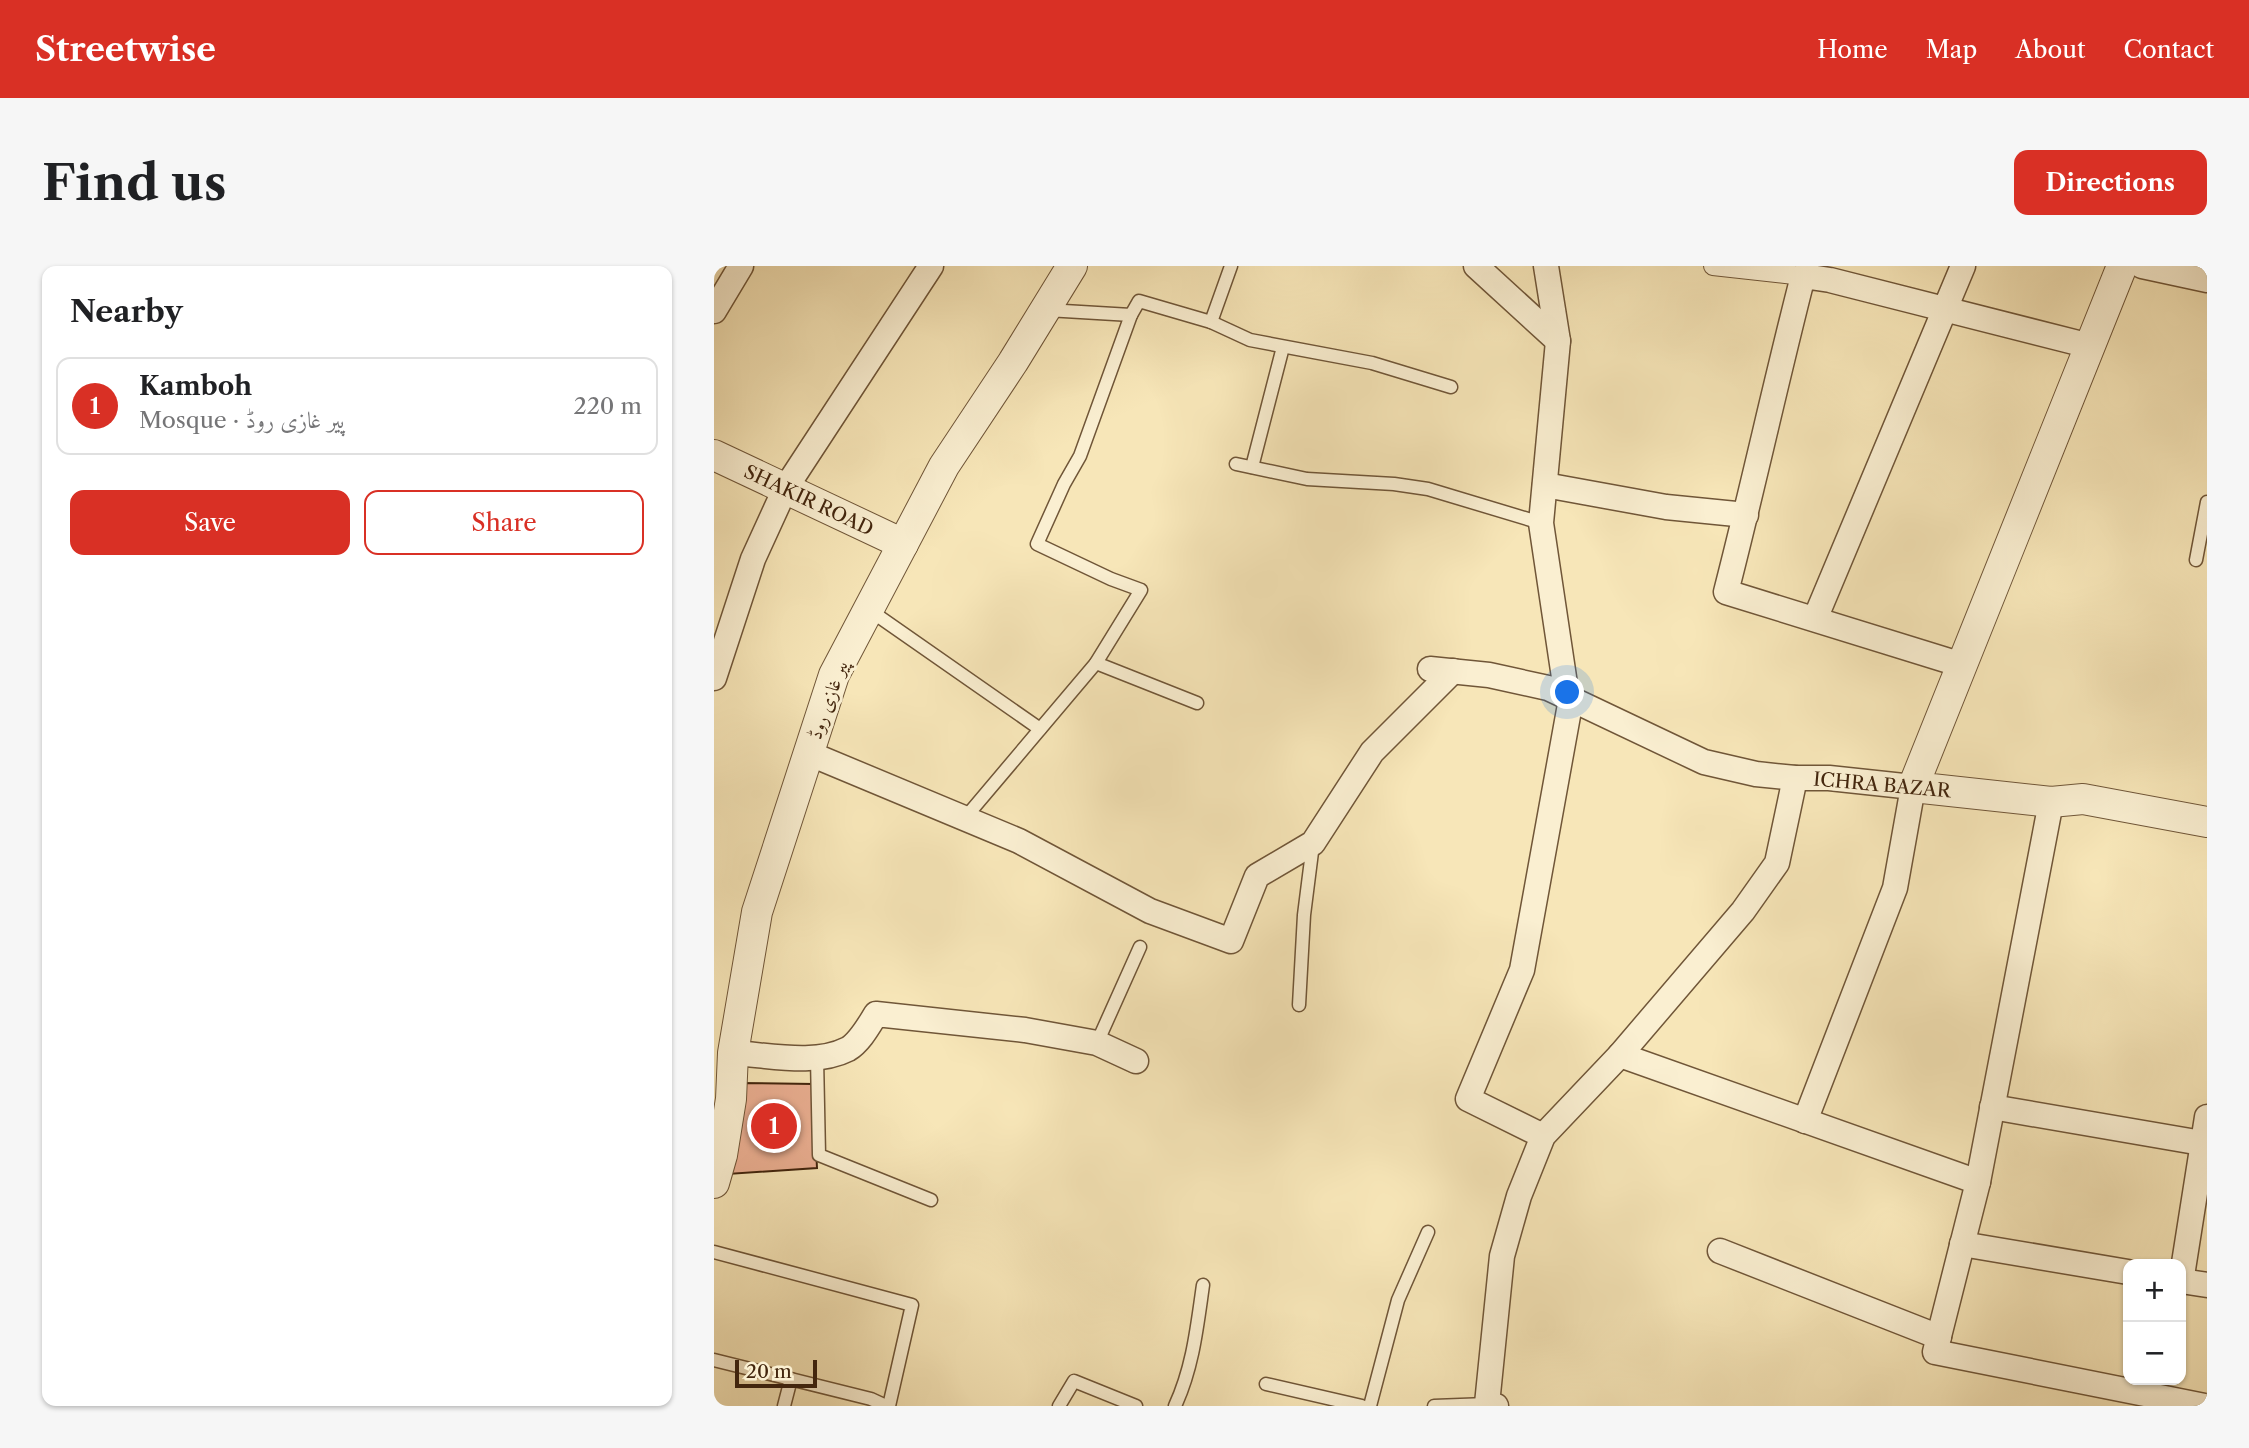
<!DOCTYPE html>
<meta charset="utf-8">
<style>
:root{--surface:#fff;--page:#f6f6f6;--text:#202124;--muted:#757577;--line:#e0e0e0;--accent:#d93025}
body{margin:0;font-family:"Libre Caslon Text",Amiri,serif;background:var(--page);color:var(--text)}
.controls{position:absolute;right:21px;bottom:21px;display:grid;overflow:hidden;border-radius:14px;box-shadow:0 2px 5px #0004}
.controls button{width:63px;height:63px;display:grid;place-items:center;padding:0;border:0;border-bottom:2px solid var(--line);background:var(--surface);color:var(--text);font:35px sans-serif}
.scale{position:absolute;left:21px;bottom:18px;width:82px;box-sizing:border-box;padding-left:7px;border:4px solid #43260e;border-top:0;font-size:19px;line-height:24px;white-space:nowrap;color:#43260e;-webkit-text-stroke:5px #faefd1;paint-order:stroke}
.you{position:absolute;left:854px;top:427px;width:24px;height:24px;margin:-18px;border:5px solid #fff;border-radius:50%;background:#1a73e8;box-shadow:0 0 0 10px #1a73e833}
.badge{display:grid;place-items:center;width:46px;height:46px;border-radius:50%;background:var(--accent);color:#fff;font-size:23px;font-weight:700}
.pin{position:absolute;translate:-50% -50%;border:4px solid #fff;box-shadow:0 2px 7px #0006}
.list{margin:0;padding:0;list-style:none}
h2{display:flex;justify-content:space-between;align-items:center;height:91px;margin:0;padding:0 28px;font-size:30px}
h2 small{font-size:23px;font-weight:400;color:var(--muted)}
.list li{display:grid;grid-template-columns:46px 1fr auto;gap:21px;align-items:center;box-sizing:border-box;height:98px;margin:0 14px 14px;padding:0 14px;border:2px solid var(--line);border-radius:14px}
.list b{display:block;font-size:26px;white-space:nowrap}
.list p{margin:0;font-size:23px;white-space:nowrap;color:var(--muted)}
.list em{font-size:23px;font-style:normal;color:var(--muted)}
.actions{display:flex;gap:14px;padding:21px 28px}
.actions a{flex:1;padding:16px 0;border:2px solid var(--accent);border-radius:14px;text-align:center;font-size:24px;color:var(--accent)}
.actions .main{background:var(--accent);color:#fff}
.map{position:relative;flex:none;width:1493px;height:1140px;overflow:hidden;border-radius:14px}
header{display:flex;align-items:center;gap:42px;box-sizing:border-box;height:98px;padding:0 35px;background:var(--accent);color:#fff}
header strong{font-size:33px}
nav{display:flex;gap:38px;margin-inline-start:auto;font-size:24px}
.intro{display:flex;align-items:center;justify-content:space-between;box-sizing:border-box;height:168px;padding:0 42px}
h1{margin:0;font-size:49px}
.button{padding:18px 32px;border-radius:14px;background:var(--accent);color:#fff;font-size:24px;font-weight:700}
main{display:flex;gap:42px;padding:0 42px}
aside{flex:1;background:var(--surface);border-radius:14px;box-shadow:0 2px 5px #0004}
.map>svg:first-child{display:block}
.building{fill:#eaaf92;stroke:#43260e;stroke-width:2}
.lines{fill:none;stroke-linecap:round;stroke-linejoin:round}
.service-casing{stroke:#705638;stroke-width:15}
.pedestrian-casing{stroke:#705638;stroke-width:20}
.minor-casing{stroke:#705638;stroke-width:27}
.tertiary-casing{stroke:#705638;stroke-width:32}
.service{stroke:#faefd1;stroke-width:12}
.pedestrian{stroke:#faefd1;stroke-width:18}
.minor{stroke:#faefd1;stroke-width:24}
.tertiary{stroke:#faefd1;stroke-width:30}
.labels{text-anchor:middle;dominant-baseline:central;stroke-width:6;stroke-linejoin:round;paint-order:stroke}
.street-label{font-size:19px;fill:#43260e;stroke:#faefd1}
</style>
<header>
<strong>Streetwise</strong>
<nav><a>Home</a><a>Map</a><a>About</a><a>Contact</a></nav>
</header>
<div class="intro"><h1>Find us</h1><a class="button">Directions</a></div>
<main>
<aside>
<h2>Nearby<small></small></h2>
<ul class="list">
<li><span class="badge">1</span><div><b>Kamboh</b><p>Mosque · پیر غازی روڈ</p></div><em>220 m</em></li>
</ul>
<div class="actions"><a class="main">Save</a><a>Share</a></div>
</aside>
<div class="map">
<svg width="1493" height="1140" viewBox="0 0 1493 1140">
<rect width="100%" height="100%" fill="#f7e6b8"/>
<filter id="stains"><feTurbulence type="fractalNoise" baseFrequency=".00286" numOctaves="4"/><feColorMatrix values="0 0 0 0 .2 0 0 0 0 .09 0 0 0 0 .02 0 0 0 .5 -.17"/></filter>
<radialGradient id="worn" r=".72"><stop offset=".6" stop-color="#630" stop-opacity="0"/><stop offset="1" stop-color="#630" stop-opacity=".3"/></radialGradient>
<polygon class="building" points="24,817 99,818 103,902 14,908"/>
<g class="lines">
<g class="service-casing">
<g id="service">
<polyline points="333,44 417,49 425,35 497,56 517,0"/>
<polyline points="497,56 536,74 658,97 737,121"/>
<polyline points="522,198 593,213 680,218 714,223 827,257"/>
<polyline points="538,201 569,81"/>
<polyline points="1482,294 1493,236"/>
<polyline points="154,343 326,463"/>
<polyline points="382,397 427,324 397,313 323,278 350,218 366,190 417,49"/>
<polyline points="251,552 382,397 483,437"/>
<polyline points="585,739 590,649 599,578"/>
<polyline points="383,777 426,681"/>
<polyline points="103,792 105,889 217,934"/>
<polyline points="0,986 198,1039 175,1140"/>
<polyline points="0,1094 157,1133 172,1140"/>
<polyline points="552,1118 648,1140"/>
<polyline points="70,1140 77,1113"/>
<polyline points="345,1140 360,1115 422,1140"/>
<path d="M461,1140c18,-39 22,-79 28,-121"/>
<polyline points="656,1140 684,1034 714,966"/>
<polyline points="720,1140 773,1138"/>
</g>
</g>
<g class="pedestrian-casing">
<polyline id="pedestrian" points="999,0 1089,10"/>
</g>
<g class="minor-casing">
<g id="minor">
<polyline points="762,0 844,75"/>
<polyline points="1428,0 1493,14"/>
<polyline points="0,45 27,0"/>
<polyline points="831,219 952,241 1032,249"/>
<polyline points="1101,353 1249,0"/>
<path d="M1248,399l-236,-73c27,-105 50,-211 77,-316l27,4 260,66"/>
<polyline points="716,403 775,409 834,422 990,496 1042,508 1081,512 1115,512 1199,521 1181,622 1091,855"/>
<polyline points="0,412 39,293 71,223 217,0"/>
<polyline points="94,487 305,575 436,645 517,675 543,610 599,577 658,486 739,405"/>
<polyline points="1337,536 1264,916 1221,1086 1491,1140"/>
<path d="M19,787c36,2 82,13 115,-4 12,-7 21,-24 28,-35l149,16 72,13 39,18"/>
<polyline points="906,789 1264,916"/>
<polyline points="1278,841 1493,878"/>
<polyline points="829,870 754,833 808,704 857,433 851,418 827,257 844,75 832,0"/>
<polyline points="1248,978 1414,1006"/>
<polyline points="1006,985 1225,1071"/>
<polyline points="1467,1015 1493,1019"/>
<polyline points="1467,1016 1493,851"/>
<polyline points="782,1140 773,1138 788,990 805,930 829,870 906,789 1029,645 1063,597 1081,512"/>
</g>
</g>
<g class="tertiary-casing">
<g id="tertiary">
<polyline points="1408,0 1199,521 1337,536 1369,533 1493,556"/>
<path id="s1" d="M0,189l189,89"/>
<polyline points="0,917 8,889 17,833 19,787 43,646 120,409 230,200 299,96 358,0"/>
</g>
</g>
<use href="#service" class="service"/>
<use href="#pedestrian" class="pedestrian"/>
<use href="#minor" class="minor"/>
<use href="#tertiary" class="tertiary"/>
</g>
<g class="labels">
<g class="street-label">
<text stroke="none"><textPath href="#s1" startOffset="105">SHAKIR ROAD</textPath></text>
<text transform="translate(114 434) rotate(-70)">پیر غازی روڈ</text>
<text transform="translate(1168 519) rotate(5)">ICHRA BAZAR</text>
</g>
</g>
<rect width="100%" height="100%" filter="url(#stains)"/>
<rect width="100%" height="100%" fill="url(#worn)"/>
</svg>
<div class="controls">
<button>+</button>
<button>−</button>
</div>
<div class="scale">20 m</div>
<div class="you"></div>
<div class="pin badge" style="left:60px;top:860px">1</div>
</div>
</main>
